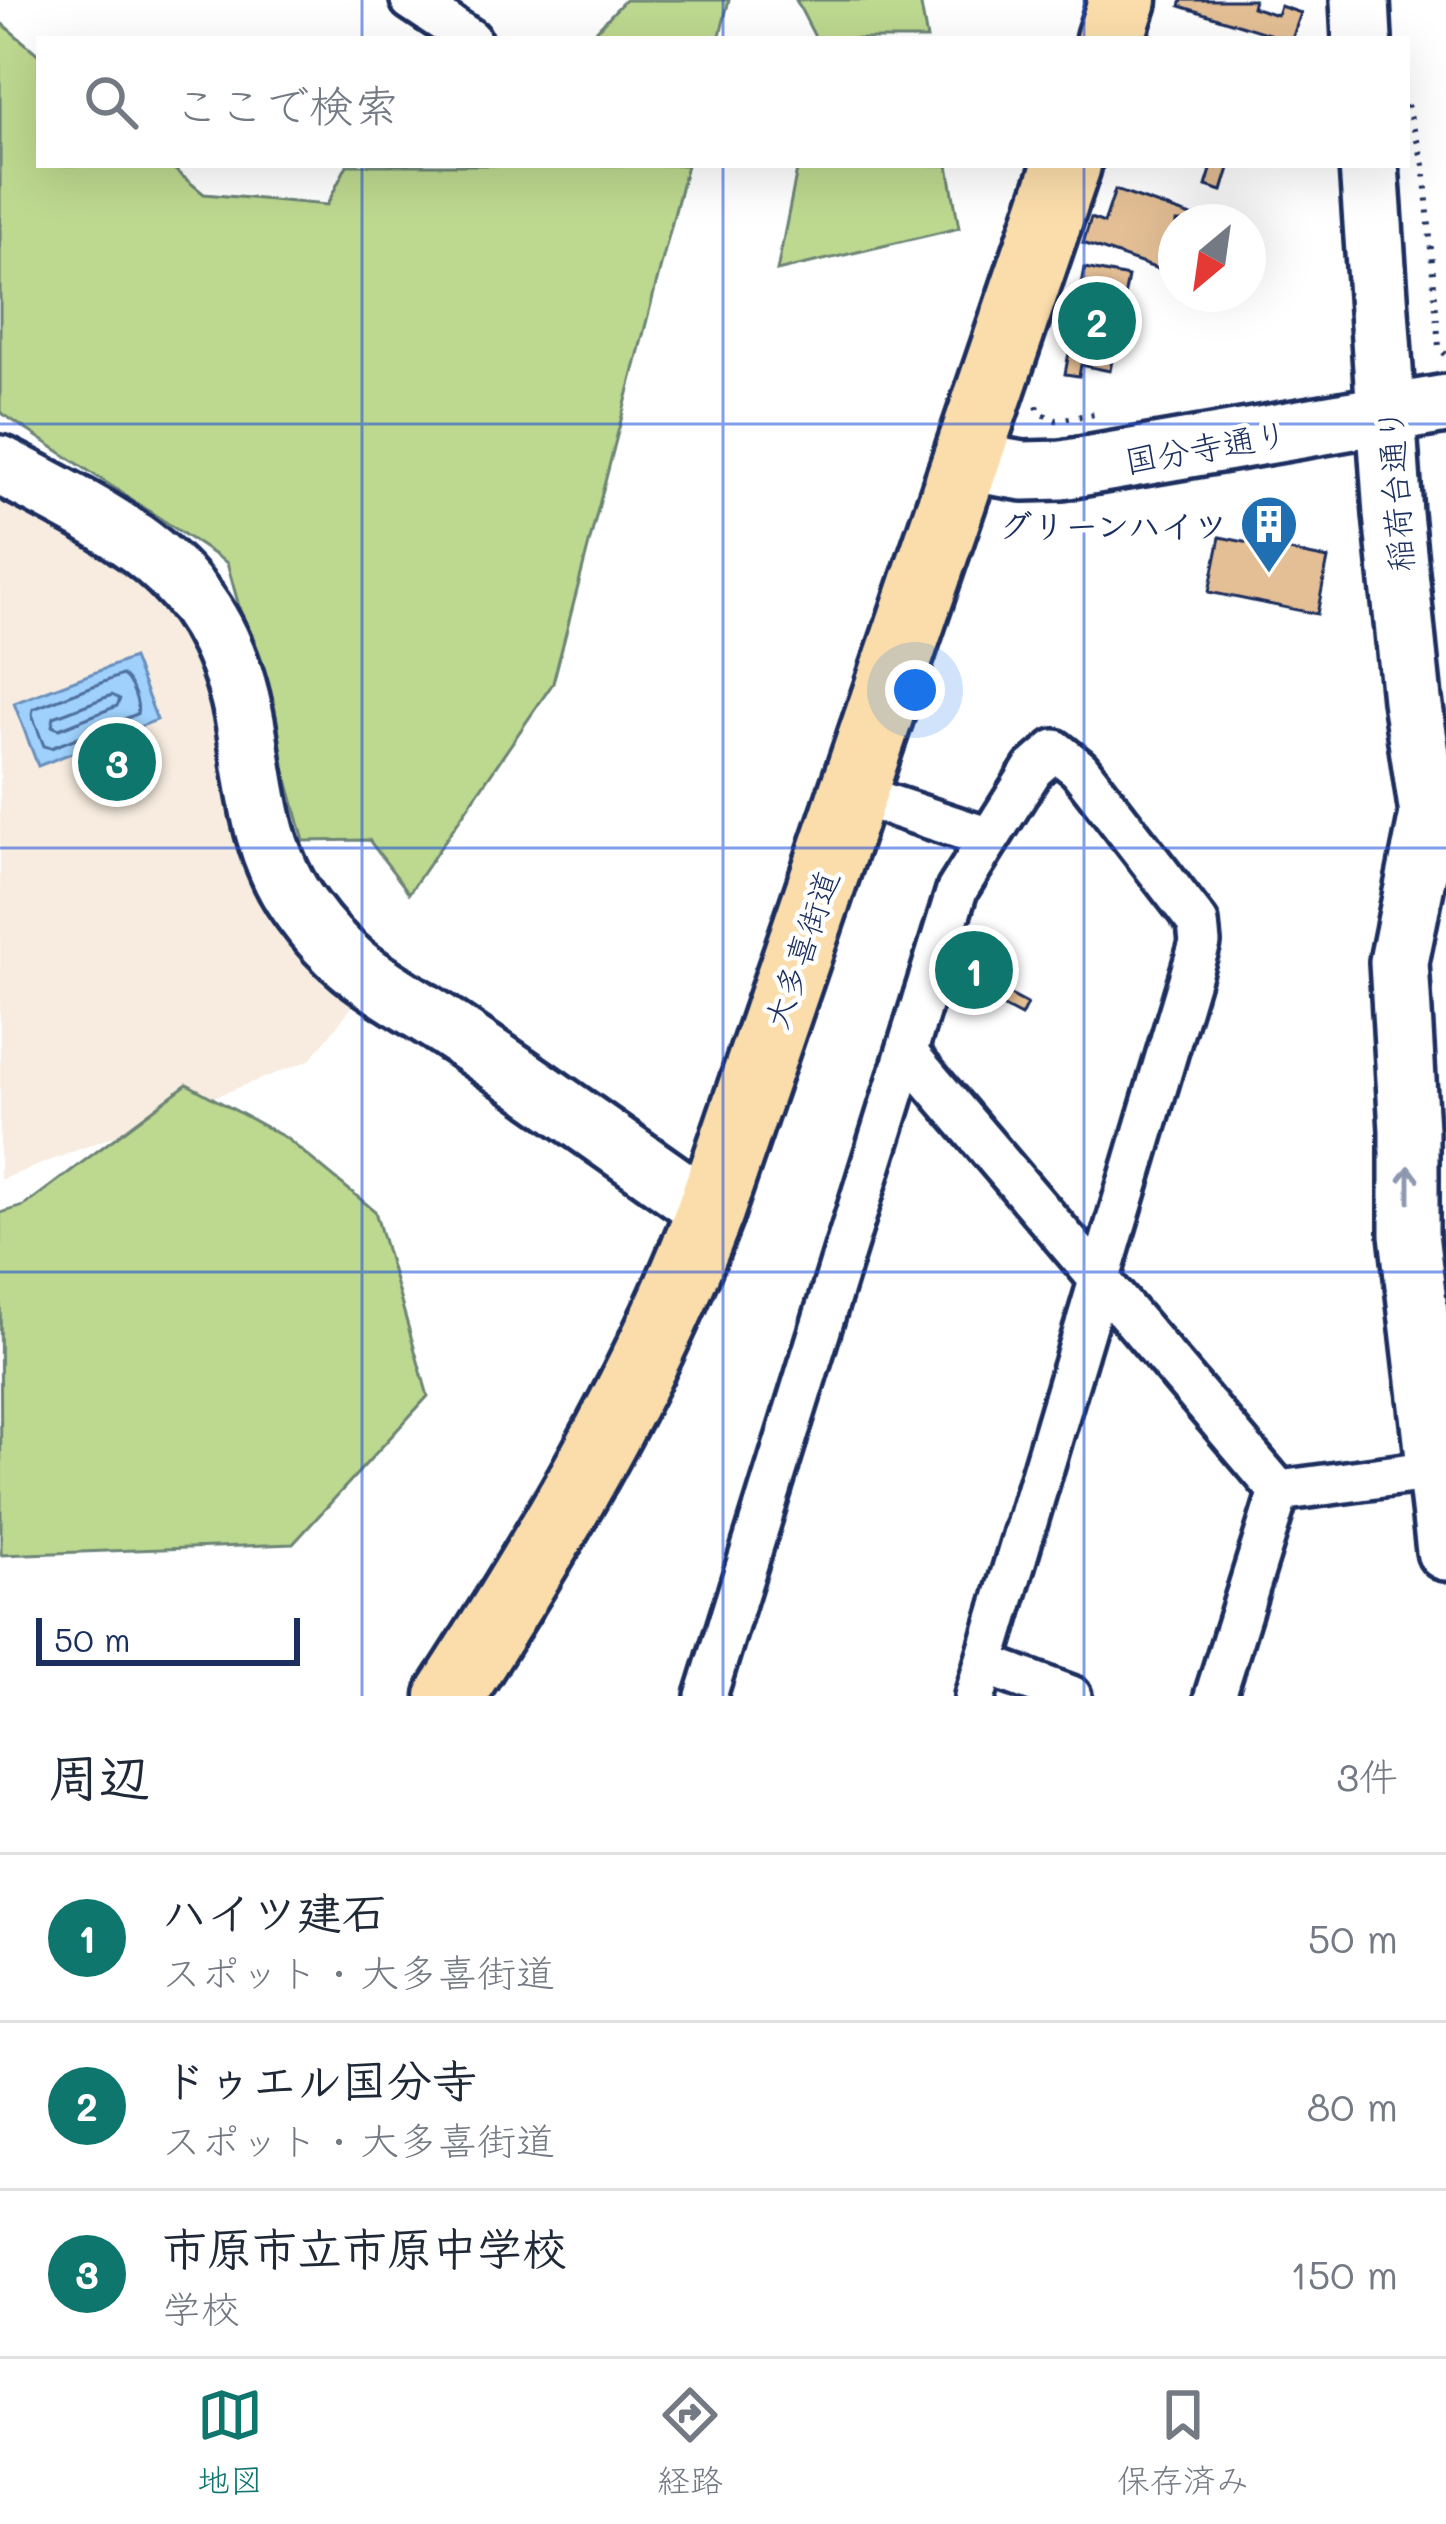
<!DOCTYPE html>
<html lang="ja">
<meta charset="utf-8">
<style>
:root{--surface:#fff;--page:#f2f2f3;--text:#1f2937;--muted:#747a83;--line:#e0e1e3;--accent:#0f766e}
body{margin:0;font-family:Mali,"Klee One",sans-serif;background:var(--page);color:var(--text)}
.compass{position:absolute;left:1158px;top:204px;width:108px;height:108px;border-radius:50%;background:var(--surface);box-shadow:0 12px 48px #0002;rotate:209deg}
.scale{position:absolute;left:36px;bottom:30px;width:264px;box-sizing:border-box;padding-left:12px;border:6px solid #1b2f5e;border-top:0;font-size:33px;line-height:42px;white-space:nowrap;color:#1b2f5e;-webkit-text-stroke:9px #fff;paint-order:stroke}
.you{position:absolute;left:915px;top:690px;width:42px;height:42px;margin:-30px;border:9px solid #fff;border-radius:50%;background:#1a73e8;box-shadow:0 0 0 18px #1a73e833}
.badge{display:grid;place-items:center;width:78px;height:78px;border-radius:50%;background:var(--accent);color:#fff;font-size:39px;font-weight:700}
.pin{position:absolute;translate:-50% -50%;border:6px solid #fff;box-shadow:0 3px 12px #0006}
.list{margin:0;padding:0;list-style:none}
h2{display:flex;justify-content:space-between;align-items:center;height:156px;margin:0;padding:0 48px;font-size:51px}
h2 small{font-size:39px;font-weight:400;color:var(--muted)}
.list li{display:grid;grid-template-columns:78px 1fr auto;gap:36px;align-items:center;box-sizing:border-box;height:168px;padding:0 48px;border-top:3px solid var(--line)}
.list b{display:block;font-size:45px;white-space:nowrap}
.list p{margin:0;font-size:39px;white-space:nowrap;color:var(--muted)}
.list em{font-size:39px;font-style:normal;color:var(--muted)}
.icon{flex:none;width:66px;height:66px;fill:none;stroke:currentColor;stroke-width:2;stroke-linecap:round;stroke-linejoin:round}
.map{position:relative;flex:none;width:1446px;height:1696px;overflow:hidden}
.search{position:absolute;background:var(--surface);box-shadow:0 12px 48px #0002;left:36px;right:36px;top:36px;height:132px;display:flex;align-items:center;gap:30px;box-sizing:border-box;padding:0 42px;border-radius:0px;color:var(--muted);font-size:45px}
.sheet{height:660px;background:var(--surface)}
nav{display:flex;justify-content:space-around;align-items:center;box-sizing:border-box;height:168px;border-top:3px solid var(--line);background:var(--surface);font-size:33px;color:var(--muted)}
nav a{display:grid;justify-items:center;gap:6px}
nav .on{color:var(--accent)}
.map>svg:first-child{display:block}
.built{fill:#f7ecdf}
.green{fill:#bdd88f;stroke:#6c8476;stroke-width:3}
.water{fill:#9fd1fc;stroke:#6a90bd;stroke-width:3}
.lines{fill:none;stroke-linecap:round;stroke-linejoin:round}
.shore{stroke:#50709d;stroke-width:3}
.building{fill:#e4bf95;stroke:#1b2f5e;stroke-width:3}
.street-casing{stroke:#1b2f5e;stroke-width:48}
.secondary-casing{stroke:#1b2f5e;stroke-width:66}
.highway-casing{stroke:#1b2f5e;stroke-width:75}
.path{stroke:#1b2f5e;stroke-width:6;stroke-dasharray:3 9;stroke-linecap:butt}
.street{stroke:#fff;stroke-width:39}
.secondary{stroke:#fff;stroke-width:57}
.highway{stroke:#fbddab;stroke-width:66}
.oneway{stroke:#8d97ae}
.grid{fill:none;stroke:#1d4ed8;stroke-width:3;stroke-opacity:0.55}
.labels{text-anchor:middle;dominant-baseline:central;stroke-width:9;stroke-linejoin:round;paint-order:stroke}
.street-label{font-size:33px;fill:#1b2f5e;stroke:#fff}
.poi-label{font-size:33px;font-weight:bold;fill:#1b2f5e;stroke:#fff;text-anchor:end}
</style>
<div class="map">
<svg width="1446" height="1696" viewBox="0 0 1446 1696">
<rect width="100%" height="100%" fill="#fff"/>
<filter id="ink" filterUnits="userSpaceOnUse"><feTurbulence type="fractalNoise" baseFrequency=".00833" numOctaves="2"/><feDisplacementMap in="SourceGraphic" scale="24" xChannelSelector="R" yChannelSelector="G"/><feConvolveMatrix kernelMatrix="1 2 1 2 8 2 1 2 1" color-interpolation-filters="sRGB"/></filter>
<g filter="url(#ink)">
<polygon class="built" points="0,482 149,567 216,667 362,994 310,1060 0,1180"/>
<g class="green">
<polygon points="625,0 729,0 719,39 588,39"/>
<polygon points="796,0 920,0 927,39 816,39"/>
<polygon points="0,22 39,55 39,165 169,165 204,194 327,205 347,165 687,165 553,683 409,893 369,840 304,841 227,563 0,412"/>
<polygon points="798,165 948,165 959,228 777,271"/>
<polygon points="187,1084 286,1138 375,1211 428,1396 293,1544 1,1555 0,1213 24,1206"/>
</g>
<polygon class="water" points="133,658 157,720 38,766 14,703"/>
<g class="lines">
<g class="shore">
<path d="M122,675c9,5 18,29 15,39l-86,34 -7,-2 -12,-31 1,-6z"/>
<polygon points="112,695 120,699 117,706 59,729 52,726 54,717"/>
</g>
</g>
<g class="building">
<polygon points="1182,0 1254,0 1252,7 1277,15 1280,6 1301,13 1292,39 1285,39 1180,6"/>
<polygon points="1197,165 1230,165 1222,191 1206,186 1211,170"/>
<polygon points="1115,190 1194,217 1192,222 1176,222 1176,251 1171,250 1164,271 1083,243 1091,218 1104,223"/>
<polygon points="1085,268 1128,277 1110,371 1081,365 1079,376 1065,374"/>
<polygon points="1220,537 1328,559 1317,614 1209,592"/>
<polygon points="973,929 986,935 979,947 992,953 989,959 999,965 994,975 1006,981 1001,990 1027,1004 1021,1016 947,977"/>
</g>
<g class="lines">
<g class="street-casing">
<g id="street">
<polyline points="411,0 470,39"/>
<polyline points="853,793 989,838"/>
<polyline points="907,1053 1279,1491"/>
<polyline points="1279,1491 1435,1470"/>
<polyline points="985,1664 1071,1696"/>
<polyline points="706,1696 957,890 1033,769 1055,750 1079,769 1198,923 1200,943 975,1696"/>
<polyline points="1215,1696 1279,1491"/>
</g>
</g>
<g class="secondary-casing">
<g id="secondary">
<polyline points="1360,0 1362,39"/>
<polyline points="1369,165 1393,514 1412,700 1429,814 1446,849"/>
<polyline points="964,461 1023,471 1062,470 1446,404"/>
<path d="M0,465c134,70 224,110 248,274 9,60 16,121 54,171 46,64 85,77 147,119 88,59 174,121 261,182"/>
<polyline points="1429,814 1399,962 1409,1130 1409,1234 1446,1551"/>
</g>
</g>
<g class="highway-casing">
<g id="highway">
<polyline points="1110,39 1123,0"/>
<path d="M450,1696c100,-154 194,-313 260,-485l357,-1046"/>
</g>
</g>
<g class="path">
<polyline points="1407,105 1424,165 1439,347 1446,355"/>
<polyline points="1037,406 1040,413 1056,420 1095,414"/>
</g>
<use href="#street" class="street"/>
<use href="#secondary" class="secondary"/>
<use href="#highway" class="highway"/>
</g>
<defs><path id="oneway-shaft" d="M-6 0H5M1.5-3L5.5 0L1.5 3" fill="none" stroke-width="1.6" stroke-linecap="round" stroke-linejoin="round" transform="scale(3)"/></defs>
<use class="oneway" href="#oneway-shaft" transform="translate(1409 1184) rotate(-90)"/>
</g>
<path class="grid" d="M362,0v39M723,0v39M1084,0v39M362,165v1531M723,165v1531M1084,165v1531M0,424h1446M0,848h1446M0,1272h1446"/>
<defs>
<g id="building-pin" transform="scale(3)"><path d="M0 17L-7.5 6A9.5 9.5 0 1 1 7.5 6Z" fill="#1f6fb2" stroke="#fff"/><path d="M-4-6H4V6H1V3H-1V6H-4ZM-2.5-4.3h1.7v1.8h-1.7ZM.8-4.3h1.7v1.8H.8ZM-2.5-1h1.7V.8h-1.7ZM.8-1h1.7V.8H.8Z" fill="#fff"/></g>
</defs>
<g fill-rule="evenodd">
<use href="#building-pin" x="1269" y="524"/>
</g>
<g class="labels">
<g class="street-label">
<text transform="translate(1206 446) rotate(-10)">国分寺通り</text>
<text transform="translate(1394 490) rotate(-94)">稲荷台通り</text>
<text transform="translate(800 949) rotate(-71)">大多喜街道</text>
</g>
<g class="poi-label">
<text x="1227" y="524">グリーンハイツ</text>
</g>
</g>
</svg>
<svg class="compass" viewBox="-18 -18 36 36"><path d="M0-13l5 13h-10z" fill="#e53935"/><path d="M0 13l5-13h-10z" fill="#747a83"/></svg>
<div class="scale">50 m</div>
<div class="you"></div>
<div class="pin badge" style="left:974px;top:970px">1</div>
<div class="pin badge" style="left:1097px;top:321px">2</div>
<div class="pin badge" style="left:117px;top:762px">3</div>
<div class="search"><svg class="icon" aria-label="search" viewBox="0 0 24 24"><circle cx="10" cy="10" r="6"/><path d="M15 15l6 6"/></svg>ここで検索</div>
</div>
<section class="sheet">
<h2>周辺<small>3件</small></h2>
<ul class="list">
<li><span class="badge">1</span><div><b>ハイツ建石</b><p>スポット · 大多喜街道</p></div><em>50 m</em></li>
<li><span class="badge">2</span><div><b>ドゥエル国分寺</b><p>スポット · 大多喜街道</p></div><em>80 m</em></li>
<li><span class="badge">3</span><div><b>市原市立市原中学校</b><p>学校</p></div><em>150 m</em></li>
</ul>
</section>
<nav>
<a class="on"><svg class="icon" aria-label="map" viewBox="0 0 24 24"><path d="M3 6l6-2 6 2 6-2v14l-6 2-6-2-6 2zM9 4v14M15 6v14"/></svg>地図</a>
<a><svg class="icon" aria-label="directions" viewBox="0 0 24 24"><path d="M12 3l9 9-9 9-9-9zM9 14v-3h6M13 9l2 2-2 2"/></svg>経路</a>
<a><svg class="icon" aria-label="saved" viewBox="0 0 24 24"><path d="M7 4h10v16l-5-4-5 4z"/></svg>保存済み</a>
</nav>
